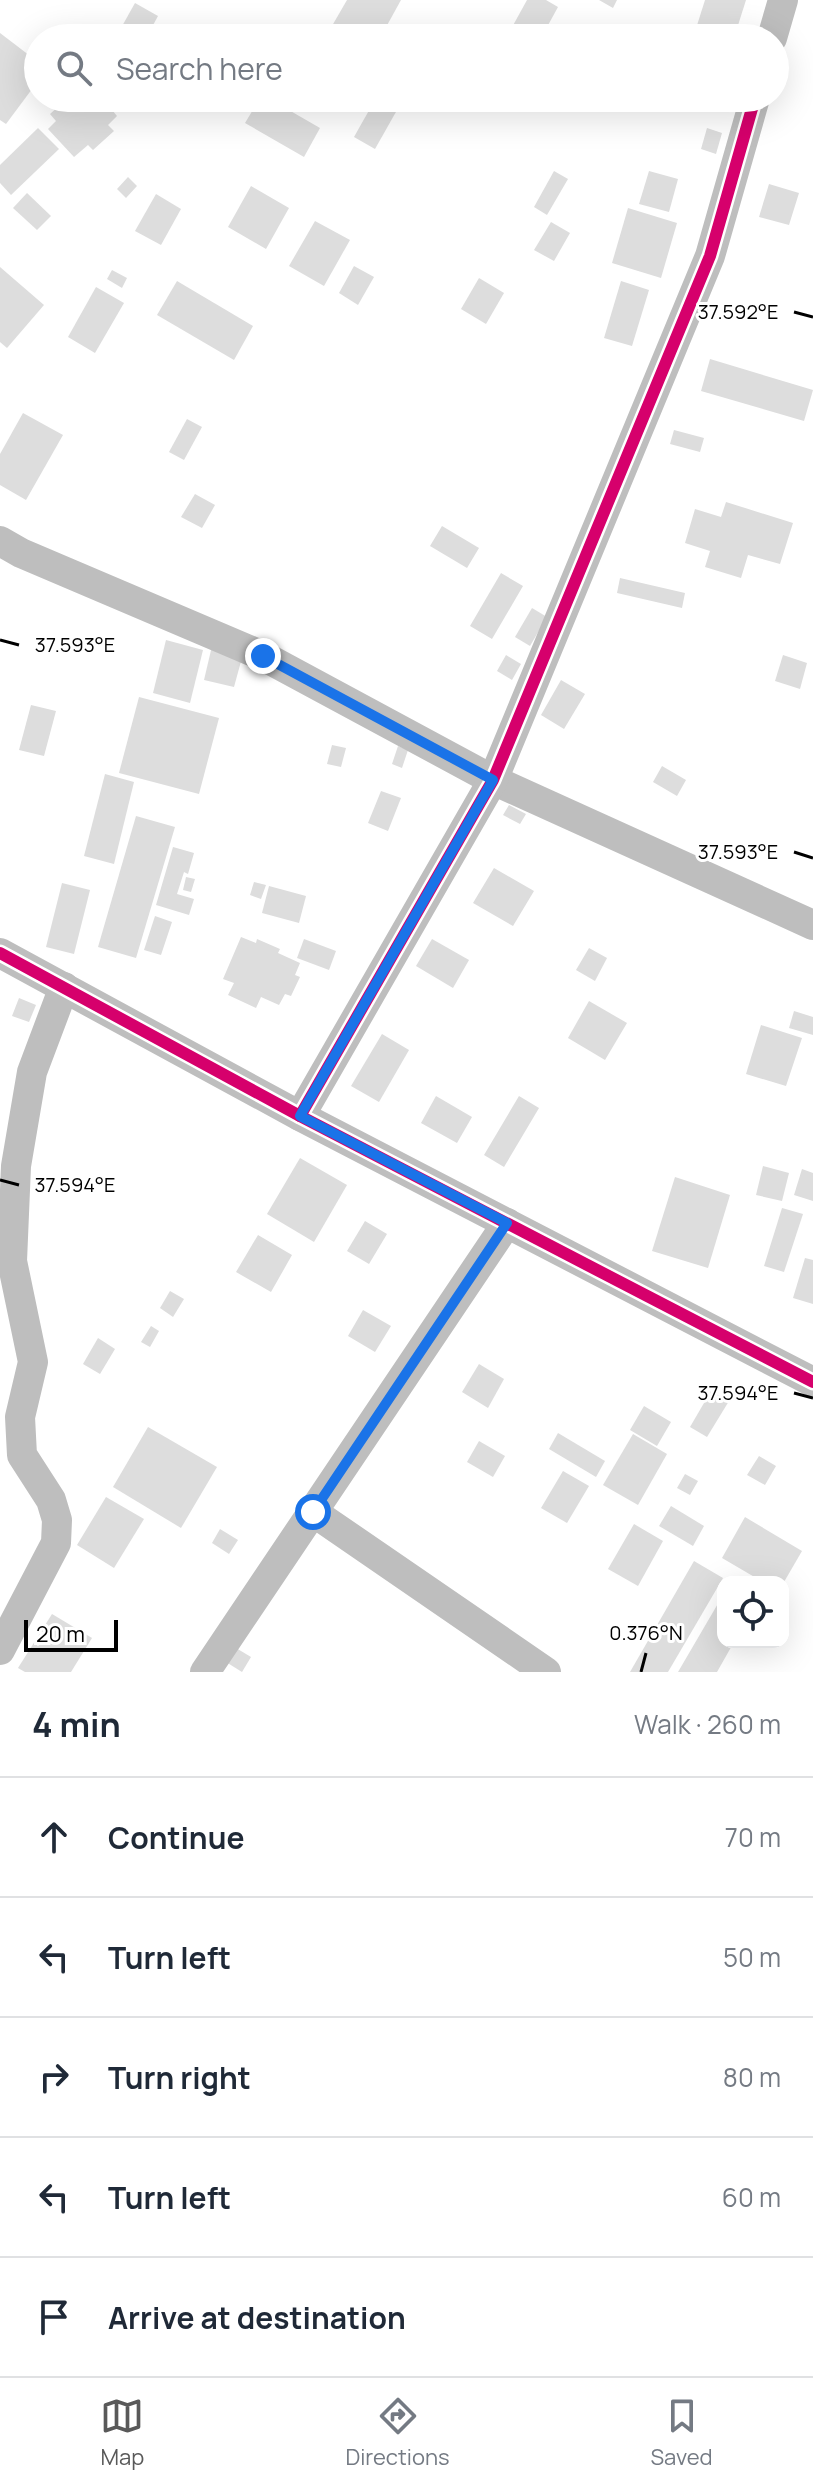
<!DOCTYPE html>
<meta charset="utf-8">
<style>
:root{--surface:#fff;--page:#f6f6f7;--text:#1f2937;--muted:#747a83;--line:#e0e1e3;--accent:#595959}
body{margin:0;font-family:Manrope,sans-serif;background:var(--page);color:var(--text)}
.controls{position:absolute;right:24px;bottom:24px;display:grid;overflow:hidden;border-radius:16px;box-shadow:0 8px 32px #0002}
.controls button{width:72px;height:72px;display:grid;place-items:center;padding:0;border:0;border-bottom:2px solid var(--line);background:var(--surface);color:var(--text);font:40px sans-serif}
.scale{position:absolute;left:24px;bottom:20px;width:94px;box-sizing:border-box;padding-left:8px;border:4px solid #000;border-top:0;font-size:22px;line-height:28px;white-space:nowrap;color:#000;-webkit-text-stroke:6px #fff;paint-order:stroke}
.stop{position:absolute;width:24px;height:24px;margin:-18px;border:6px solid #1a73e8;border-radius:50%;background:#fff}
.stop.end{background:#1a73e8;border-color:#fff;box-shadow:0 2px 8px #0008}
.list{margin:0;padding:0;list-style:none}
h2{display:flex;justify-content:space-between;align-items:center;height:104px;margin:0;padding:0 32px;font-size:34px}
h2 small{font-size:26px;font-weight:400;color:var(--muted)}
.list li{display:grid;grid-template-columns:52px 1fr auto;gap:24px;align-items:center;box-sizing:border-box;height:120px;padding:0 32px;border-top:2px solid var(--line)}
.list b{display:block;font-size:30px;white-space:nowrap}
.list em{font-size:26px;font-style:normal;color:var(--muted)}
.icon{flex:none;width:44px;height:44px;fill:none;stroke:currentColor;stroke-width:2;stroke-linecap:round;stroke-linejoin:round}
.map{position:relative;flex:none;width:813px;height:1672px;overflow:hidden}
.search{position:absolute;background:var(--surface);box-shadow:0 8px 32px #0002;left:24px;right:24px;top:24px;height:88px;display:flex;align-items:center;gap:20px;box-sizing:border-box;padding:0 28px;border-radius:44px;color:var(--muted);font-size:30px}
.sheet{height:704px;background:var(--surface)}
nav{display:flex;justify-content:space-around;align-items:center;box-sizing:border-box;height:112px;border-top:2px solid var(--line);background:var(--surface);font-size:22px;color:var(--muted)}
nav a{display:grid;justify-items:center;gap:4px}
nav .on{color:var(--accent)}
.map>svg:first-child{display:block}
.building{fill:#ddd}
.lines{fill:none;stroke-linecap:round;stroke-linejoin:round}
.street{stroke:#bebebe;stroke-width:30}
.cycleway-casing{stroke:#fff;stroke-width:17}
.cycleway{stroke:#d6006c;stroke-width:12}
.route{stroke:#1a73e8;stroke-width:10}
.ticks{fill:none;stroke:#000;stroke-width:3}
.ticks-label{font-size:20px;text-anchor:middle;fill:#000;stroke:#fff;stroke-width:6;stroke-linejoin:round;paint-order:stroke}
</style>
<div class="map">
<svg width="813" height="1672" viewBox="0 0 813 1672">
<rect width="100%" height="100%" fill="#fff"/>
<g class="building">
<polygon points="347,0 401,0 380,38 325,38"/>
<polygon points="527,0 546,0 558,7 541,38 506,38"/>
<polygon points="599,0 617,0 613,8"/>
<polygon points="705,0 746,0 734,38 693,38"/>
<polygon points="135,3 158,16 146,38 139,38 121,28"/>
<polygon points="421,24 445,38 413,38"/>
<polygon points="0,33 38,62 38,81 6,124 0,120"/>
<polygon points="68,98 124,98 112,110 117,116 108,125 114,131 93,150 88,145 74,157 48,129 56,121 50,114"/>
<polygon points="260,98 268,98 320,128 304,157 245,123"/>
<polygon points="376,98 392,98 401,103 375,149 354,137"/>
<polygon points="38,128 59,149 11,195 0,183 0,165"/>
<polygon points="707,128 722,133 716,154 701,149"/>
<polygon points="554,171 568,179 547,215 534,207"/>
<polygon points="649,171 678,179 669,212 639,204"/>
<polygon points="128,177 137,186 126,198 117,189"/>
<polygon points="769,184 799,193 789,225 759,217"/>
<polygon points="251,186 289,208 266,249 228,227"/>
<polygon points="27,193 51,216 37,230 13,208"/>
<polygon points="156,194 181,209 161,245 135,231"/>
<polygon points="628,208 677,223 661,278 612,263"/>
<polygon points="315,221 350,240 324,286 289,266"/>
<polygon points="551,222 570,233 554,261 534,250"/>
<polygon points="354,266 374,277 358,305 339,293"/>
<polygon points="0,267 44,305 7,348 0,342"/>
<polygon points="112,270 127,278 122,288 107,279"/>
<polygon points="479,278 504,293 486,324 461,309"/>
<polygon points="177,281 253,326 234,360 157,315"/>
<polygon points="621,281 649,290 632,346 604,338"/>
<polygon points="96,287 124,303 95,353 68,337"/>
<polygon points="710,359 813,390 804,421 701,391"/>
<polygon points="23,413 63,435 26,500 0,485 0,454"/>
<polygon points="187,419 202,427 184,460 169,452"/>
<polygon points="674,430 704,438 700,452 670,444"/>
<polygon points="195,494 215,505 202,528 181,517"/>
<polygon points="726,502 793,523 780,564 748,555 741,578 705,567 710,551 685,543 695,509 721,517"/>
<polygon points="442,526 479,548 467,568 430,546"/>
<polygon points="501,573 523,586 492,639 470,626"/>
<polygon points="620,578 685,593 682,608 617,593"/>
<polygon points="532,608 547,617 530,646 515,637"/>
<polygon points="166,640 203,650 190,703 153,693"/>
<polygon points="212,646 243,654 234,687 204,680"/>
<polygon points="506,655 521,664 512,680 497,671"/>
<polygon points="783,655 807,663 800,689 775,681"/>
<polygon points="561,680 585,694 564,729 541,715"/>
<polygon points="139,697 219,718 199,794 119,773"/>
<polygon points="31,705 56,711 44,756 19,750"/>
<polygon points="332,745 346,748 341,767 327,764"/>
<polygon points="398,746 408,750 402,768 392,764"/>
<polygon points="662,766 686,780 677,796 653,782"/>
<polygon points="105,774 134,782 114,864 84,856"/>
<polygon points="381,791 401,798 388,831 368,823"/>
<polygon points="509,805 526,814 520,824 503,815"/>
<polygon points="136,816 175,827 136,958 98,947"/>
<polygon points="173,847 194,853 188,874 184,872 177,894 194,899 189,915 156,905"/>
<polygon points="494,868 534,891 513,926 473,903"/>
<polygon points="186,877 195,879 191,892 183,890"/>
<polygon points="254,882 266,885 261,899 250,895"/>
<polygon points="62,883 90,890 74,954 46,947"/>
<polygon points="269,886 306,896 299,923 262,913"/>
<polygon points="155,916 172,922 161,955 144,950"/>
<polygon points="241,937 256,943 257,939 280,949 278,953 300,963 295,975 300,977 291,996 285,994 279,1005 261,997 256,1008 228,995 234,983 223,979"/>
<polygon points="304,939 336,951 329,970 297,958"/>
<polygon points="432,939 469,960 453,988 416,966"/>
<polygon points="589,948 607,958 595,981 576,970"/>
<polygon points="19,998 36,1005 29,1022 12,1016"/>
<polygon points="589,1001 627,1023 605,1060 568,1038"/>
<polygon points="794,1011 813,1017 813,1035 789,1028"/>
<polygon points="761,1025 802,1038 786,1086 746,1074"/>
<polygon points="382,1034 409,1050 379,1102 351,1086"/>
<polygon points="436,1096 472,1117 457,1143 421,1123"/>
<polygon points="519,1096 539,1108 504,1167 484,1155"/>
<polygon points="300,1158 347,1185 314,1242 267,1214"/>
<polygon points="763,1166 789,1173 782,1201 756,1195"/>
<polygon points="802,1169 813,1173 813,1201 794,1195"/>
<polygon points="675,1177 730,1195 708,1268 652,1251"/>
<polygon points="782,1208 803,1214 784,1272 764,1266"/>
<polygon points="365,1221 387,1234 369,1264 347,1251"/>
<polygon points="258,1235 292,1255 271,1292 236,1272"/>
<polygon points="805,1258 813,1260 813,1304 793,1298"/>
<polygon points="170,1291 184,1299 173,1317 160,1308"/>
<polygon points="363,1310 391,1326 375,1352 348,1336"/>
<polygon points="151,1326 159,1331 150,1347 141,1342"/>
<polygon points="98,1338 115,1349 100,1374 83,1364"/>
<polygon points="479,1364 504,1379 488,1408 462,1392"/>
<polygon points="711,1391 729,1401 707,1437 690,1427"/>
<polygon points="644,1406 671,1422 657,1446 630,1430"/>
<polygon points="148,1427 217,1467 181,1528 113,1487"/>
<polygon points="558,1433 605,1461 596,1477 549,1449"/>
<polygon points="633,1434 667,1454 638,1505 603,1485"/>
<polygon points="479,1441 505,1456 493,1477 467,1462"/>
<polygon points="759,1456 776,1466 765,1485 747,1475"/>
<polygon points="563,1471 589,1486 567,1523 541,1508"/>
<polygon points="685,1474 698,1481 690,1495 677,1488"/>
<polygon points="106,1497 144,1519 114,1568 77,1545"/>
<polygon points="671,1506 704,1526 693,1546 659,1526"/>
<polygon points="745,1517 802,1551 784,1582 763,1582 722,1558"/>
<polygon points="634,1524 663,1541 638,1586 608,1569"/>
<polygon points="220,1529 238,1540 229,1554 212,1543"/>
<polygon points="694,1561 723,1578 668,1672 630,1672"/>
<polygon points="723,1595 723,1642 734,1642 717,1672 678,1672"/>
<polygon points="52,1614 92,1638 71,1672 25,1672 18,1668"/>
<polygon points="236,1648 251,1657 242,1672 226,1662"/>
</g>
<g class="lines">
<g class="street">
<polyline points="772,38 783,0"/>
<polyline points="0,541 21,553 263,656 493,780 813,925"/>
<polyline points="0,953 300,1116 813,1382"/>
<polyline points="300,1116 493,780 710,256 755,98"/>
<polyline points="313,1512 546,1672"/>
<polyline points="0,1650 56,1543 57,1520 51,1500 22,1455 20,1417 33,1362 12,1261 16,1166 32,1072 64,987"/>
<polyline points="205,1672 507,1223"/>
</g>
<g class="cycleway-casing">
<g id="cycleway">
<polyline points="0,953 300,1116 813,1382"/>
<polyline points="300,1116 493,780 710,256 755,98"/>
</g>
</g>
<use href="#cycleway" class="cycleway"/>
</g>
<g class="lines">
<polyline class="route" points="263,656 493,780 300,1116 507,1223 313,1512"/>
</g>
<path class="ticks" d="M794,312l19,5M0,640l19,5M794,852l19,6M0,1180l19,5M794,1393l19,5M641,1672l5,-19"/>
<g class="ticks-label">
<text x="738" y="319">37.592°E</text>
<text x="75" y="652">37.593°E</text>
<text x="738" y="859">37.593°E</text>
<text x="75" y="1192">37.594°E</text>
<text x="738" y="1400">37.594°E</text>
<text x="646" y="1640">0.376°N</text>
</g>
</svg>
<div class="controls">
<button><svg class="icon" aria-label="locate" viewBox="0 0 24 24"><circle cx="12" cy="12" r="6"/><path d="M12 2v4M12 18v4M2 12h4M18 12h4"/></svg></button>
</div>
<div class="scale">20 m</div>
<div class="stop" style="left:313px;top:1512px"></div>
<div class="stop end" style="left:263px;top:656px"></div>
<div class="search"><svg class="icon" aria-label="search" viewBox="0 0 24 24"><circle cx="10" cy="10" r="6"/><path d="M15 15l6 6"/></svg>Search here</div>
</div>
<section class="sheet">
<h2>4 min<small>Walk · 260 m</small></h2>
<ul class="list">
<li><svg class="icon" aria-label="ahead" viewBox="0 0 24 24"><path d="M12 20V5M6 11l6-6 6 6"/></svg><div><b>Continue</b></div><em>70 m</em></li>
<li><svg class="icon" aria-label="left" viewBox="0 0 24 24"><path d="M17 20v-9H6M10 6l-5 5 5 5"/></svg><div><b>Turn left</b></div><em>50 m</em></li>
<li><svg class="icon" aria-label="right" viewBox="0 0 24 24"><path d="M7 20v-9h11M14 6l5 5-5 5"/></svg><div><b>Turn right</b></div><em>80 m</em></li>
<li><svg class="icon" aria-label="left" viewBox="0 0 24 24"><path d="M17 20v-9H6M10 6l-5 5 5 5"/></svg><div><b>Turn left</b></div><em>60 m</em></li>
<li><svg class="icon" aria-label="arrive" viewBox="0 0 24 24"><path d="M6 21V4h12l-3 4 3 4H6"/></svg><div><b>Arrive at destination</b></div></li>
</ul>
</section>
<nav>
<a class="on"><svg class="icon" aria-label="map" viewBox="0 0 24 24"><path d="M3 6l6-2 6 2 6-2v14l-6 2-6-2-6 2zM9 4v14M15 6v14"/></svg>Map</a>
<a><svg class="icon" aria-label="directions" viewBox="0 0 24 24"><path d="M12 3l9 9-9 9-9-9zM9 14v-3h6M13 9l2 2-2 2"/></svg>Directions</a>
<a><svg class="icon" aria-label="saved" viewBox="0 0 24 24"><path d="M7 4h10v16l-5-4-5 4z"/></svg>Saved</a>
</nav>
